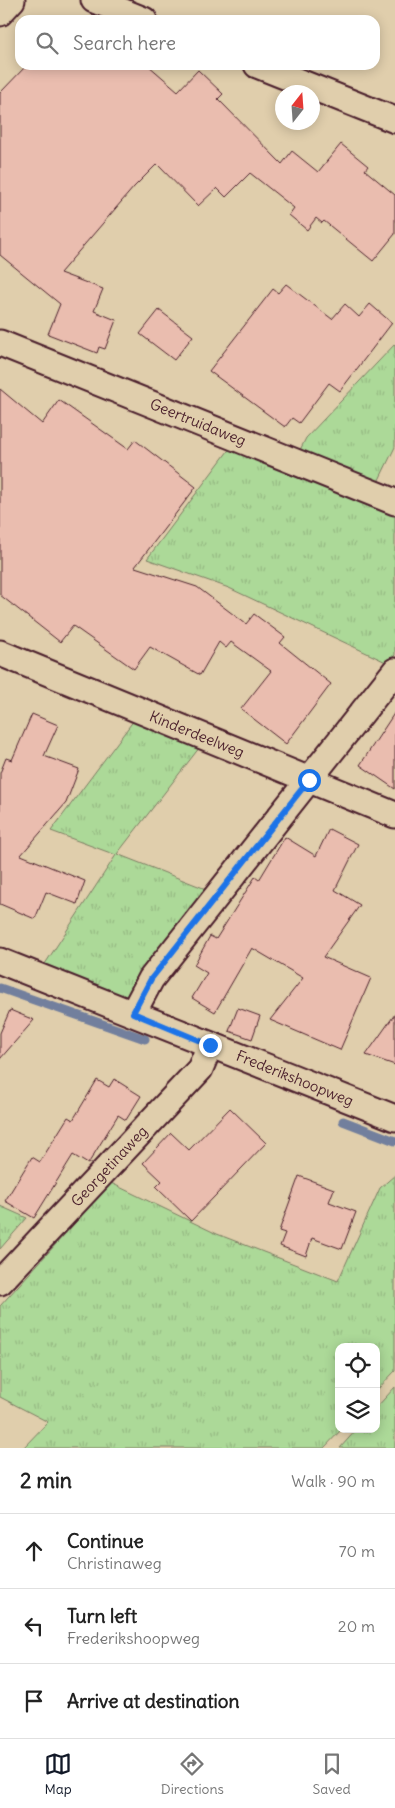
<!DOCTYPE html>
<meta charset="utf-8">
<style>
:root{--surface:#fff;--page:#f6f6f6;--text:#222;--muted:#767676;--line:#e0e0e0;--accent:#111827}
body{margin:0;font-family:Delius,sans-serif;background:var(--page);color:var(--text)}
.controls{position:absolute;right:15px;bottom:15px;display:grid;overflow:hidden;border-radius:10px;box-shadow:0 2px 12px #0003}
.controls button{width:45px;height:45px;display:grid;place-items:center;padding:0;border:0;border-bottom:1px solid var(--line);background:var(--surface);color:var(--text);font:25px sans-serif}
.compass{position:absolute;left:275px;top:85px;width:45px;height:45px;border-radius:50%;background:var(--surface);box-shadow:0 2px 12px #0003;rotate:17deg}
.stop{position:absolute;width:15px;height:15px;margin:-11px;border:4px solid #1a73e8;border-radius:50%;background:#fff}
.stop.end{background:#1a73e8;border-color:#fff;box-shadow:0 1px 5px #0008}
.list{margin:0;padding:0;list-style:none}
h2{display:flex;justify-content:space-between;align-items:center;height:65px;margin:0;padding:0 20px;font-size:21px}
h2 small{font-size:16px;font-weight:400;color:var(--muted)}
.list li{display:grid;grid-template-columns:32px 1fr auto;gap:15px;align-items:center;box-sizing:border-box;height:75px;padding:0 20px;border-top:1px solid var(--line)}
.list b{display:block;font-size:19px;white-space:nowrap}
.list p{margin:0;font-size:16px;white-space:nowrap;color:var(--muted)}
.list em{font-size:16px;font-style:normal;color:var(--muted)}
.icon{flex:none;width:28px;height:28px;fill:none;stroke:currentColor;stroke-width:2;stroke-linecap:round;stroke-linejoin:round}
.map{position:relative;flex:none;width:395px;height:1448px;overflow:hidden}
.search{position:absolute;background:var(--surface);box-shadow:0 2px 12px #0003;left:15px;right:15px;top:15px;height:55px;display:flex;align-items:center;gap:12px;box-sizing:border-box;padding:0 18px;border-radius:15px;color:var(--muted);font-size:19px}
.sheet{height:290px;background:var(--surface)}
nav{display:flex;justify-content:space-around;align-items:center;box-sizing:border-box;height:70px;border-top:1px solid var(--line);background:var(--surface);font-size:14px;color:var(--muted)}
nav a{display:grid;justify-items:center;gap:2px}
nav .on{color:var(--accent)}
.map>svg:first-child{display:block}
.grass{fill:url(#grass-tufts);stroke:#7b7c62}
.lines{fill:none;stroke-linecap:round;stroke-linejoin:round}
.stream{stroke:#727f9d;stroke-width:9}
.building{fill:#eabdaf;stroke:#4a1f2b}
.minor-casing{stroke:#4a1f2b;stroke-width:29}
.minor{stroke:#e0ceac;stroke-width:25}
.route{stroke:#1a73e8;stroke-width:6}
.labels{text-anchor:middle;dominant-baseline:central;stroke-width:4;stroke-linejoin:round;paint-order:stroke}
.street-label{font-size:15px;fill:#4a1f2b;stroke:#e0ceac}
</style>
<div class="map">
<svg width="395" height="1448" viewBox="0 0 395 1448">
<defs>
<pattern id="grass-tufts" width="24" height="20" patternUnits="userSpaceOnUse" patternTransform="scale(1.25)"><rect width="24" height="20" fill="#acd998"/><path d="M3 7l-1-3M5 7V3M7 7l1-3M15 17l-1-3M17 17v-4M19 17l1-3" fill="none" stroke="#96ba83"/></pattern>
</defs>
<rect width="100%" height="100%" fill="#e0ceac"/>
<filter id="ink" filterUnits="userSpaceOnUse"><feTurbulence type="fractalNoise" baseFrequency=".02" numOctaves="2"/><feDisplacementMap in="SourceGraphic" scale="10" xChannelSelector="R" yChannelSelector="G"/><feConvolveMatrix kernelMatrix="1 2 1 2 8 2 1 2 1" color-interpolation-filters="sRGB"/></filter>
<g filter="url(#ink)">
<g class="grass">
<polygon points="395,344 395,447 377,484 299,452 306,438"/>
<polygon points="231,447 395,514 395,655 388,663 229,588 147,559"/>
<polygon points="134,720 203,743 117,854 211,891 134,993 125,997 118,997 43,967 116,855 51,831"/>
<polygon points="395,1175 395,1371 376,1391 376,1347 339,1347 339,1429 342,1429 324,1448 23,1448 48,1422 0,1397 0,1306 111,1183 217,1234 338,1281 380,1188"/>
<polygon points="0,1206 27,1218 0,1249"/>
<polygon points="395,1387 395,1448 340,1448 357,1429 376,1429 376,1408"/>
</g>
<g class="lines">
<g class="stream">
<polyline points="0,988 145,1039"/>
<polyline points="343,1121 395,1141"/>
</g>
</g>
<g class="building">
<polygon points="27,65 148,65 178,91 198,70 223,94 218,99 282,164 292,151 318,172 341,144 368,166 365,170 395,195 395,234 373,261 324,221 322,223 316,218 307,230 289,215 294,208 250,173 226,197 217,188 198,206 157,164 134,187 60,273 103,289 94,311 116,320 105,349 99,347 97,353 48,334 60,304 0,255 0,93"/>
<polygon points="286,284 332,319 345,304 359,317 370,304 392,323 340,391 329,383 299,423 292,418 285,427 209,371 273,289 278,293"/>
<polygon points="159,310 193,336 174,360 140,334"/>
<polygon points="0,389 42,424 59,400 128,449 135,440 196,487 135,567 197,587 246,624 254,614 285,637 280,643 331,684 286,744 241,709 271,671 231,642 226,648 219,642 200,675 150,647 134,669 73,626 60,642 0,595"/>
<polygon points="395,712 395,789 360,765"/>
<polygon points="32,714 58,725 44,756 79,769 66,803 21,855 85,881 77,904 46,892 35,919 0,904 0,773 6,758 12,760"/>
<polygon points="329,829 358,844 335,890 360,905 323,957 371,978 340,1050 270,1020 303,978 252,948 215,1012 192,998 207,973 194,965 210,936 216,939 255,877 259,880 285,837 316,856"/>
<polygon points="238,1008 260,1016 252,1039 229,1031"/>
<polygon points="10,1010 34,1020 0,1059 0,1033"/>
<polygon points="395,1014 395,1065 366,1055"/>
<polygon points="114,1079 141,1096 126,1120 118,1115 88,1164 73,1155 34,1218 5,1201 32,1157 40,1162 68,1117 73,1120 97,1080 109,1087"/>
<polygon points="230,1108 266,1143 191,1221 156,1187 162,1181 143,1163 171,1133 189,1150"/>
<polygon points="299,1176 334,1189 329,1202 356,1212 342,1249 312,1238 306,1256 280,1246 285,1233 279,1231"/>
</g>
<g class="lines">
<g class="minor-casing">
<g id="minor">
<polyline points="94,0 144,20"/>
<polyline points="0,13 12,0"/>
<polyline points="257,65 395,120"/>
<polyline points="0,343 395,502"/>
<polyline points="0,653 395,815"/>
<polyline points="0,961 395,1118"/>
<polyline points="133,1013 151,979 395,671"/>
<polyline points="0,1282 200,1069 210,1045"/>
</g>
</g>
<use href="#minor" class="minor"/>
</g>
</g>
<g class="lines" filter="url(#ink)">
<polyline class="route" points="210,1045 133,1013 151,979 309,780"/>
</g>
<g class="labels">
<g class="street-label">
<text transform="translate(198 422) rotate(22)">Geertruidaweg</text>
<text transform="translate(197 734) rotate(22)">Kinderdeelweg</text>
<text transform="translate(295 1078) rotate(22)">Frederikshoopweg</text>
<text transform="translate(109 1166) rotate(-47)">Georgetinaweg</text>
</g>
</g>
</svg>
<div class="controls">
<button><svg class="icon" aria-label="locate" viewBox="0 0 24 24"><circle cx="12" cy="12" r="6"/><path d="M12 2v4M12 18v4M2 12h4M18 12h4"/></svg></button>
<button><svg class="icon" aria-label="layers" viewBox="0 0 24 24"><path d="M12 4l9 5-9 5-9-5zM3 14l9 5 9-5"/></svg></button>
</div>
<svg class="compass" viewBox="-18 -18 36 36"><path d="M0-13l5 13h-10z" fill="#e53935"/><path d="M0 13l5-13h-10z" fill="#767676"/></svg>
<div class="stop" style="left:309px;top:780px"></div>
<div class="stop end" style="left:210px;top:1045px"></div>
<div class="search"><svg class="icon" aria-label="search" viewBox="0 0 24 24"><circle cx="10" cy="10" r="6"/><path d="M15 15l6 6"/></svg>Search here</div>
</div>
<section class="sheet">
<h2>2 min<small>Walk · 90 m</small></h2>
<ul class="list">
<li><svg class="icon" aria-label="ahead" viewBox="0 0 24 24"><path d="M12 20V5M6 11l6-6 6 6"/></svg><div><b>Continue</b><p>Christinaweg</p></div><em>70 m</em></li>
<li><svg class="icon" aria-label="left" viewBox="0 0 24 24"><path d="M17 20v-9H6M10 6l-5 5 5 5"/></svg><div><b>Turn left</b><p>Frederikshoopweg</p></div><em>20 m</em></li>
<li><svg class="icon" aria-label="arrive" viewBox="0 0 24 24"><path d="M6 21V4h12l-3 4 3 4H6"/></svg><div><b>Arrive at destination</b></div></li>
</ul>
</section>
<nav>
<a class="on"><svg class="icon" aria-label="map" viewBox="0 0 24 24"><path d="M3 6l6-2 6 2 6-2v14l-6 2-6-2-6 2zM9 4v14M15 6v14"/></svg>Map</a>
<a><svg class="icon" aria-label="directions" viewBox="0 0 24 24"><path d="M12 3l9 9-9 9-9-9zM9 14v-3h6M13 9l2 2-2 2"/></svg>Directions</a>
<a><svg class="icon" aria-label="saved" viewBox="0 0 24 24"><path d="M7 4h10v16l-5-4-5 4z"/></svg>Saved</a>
</nav>
